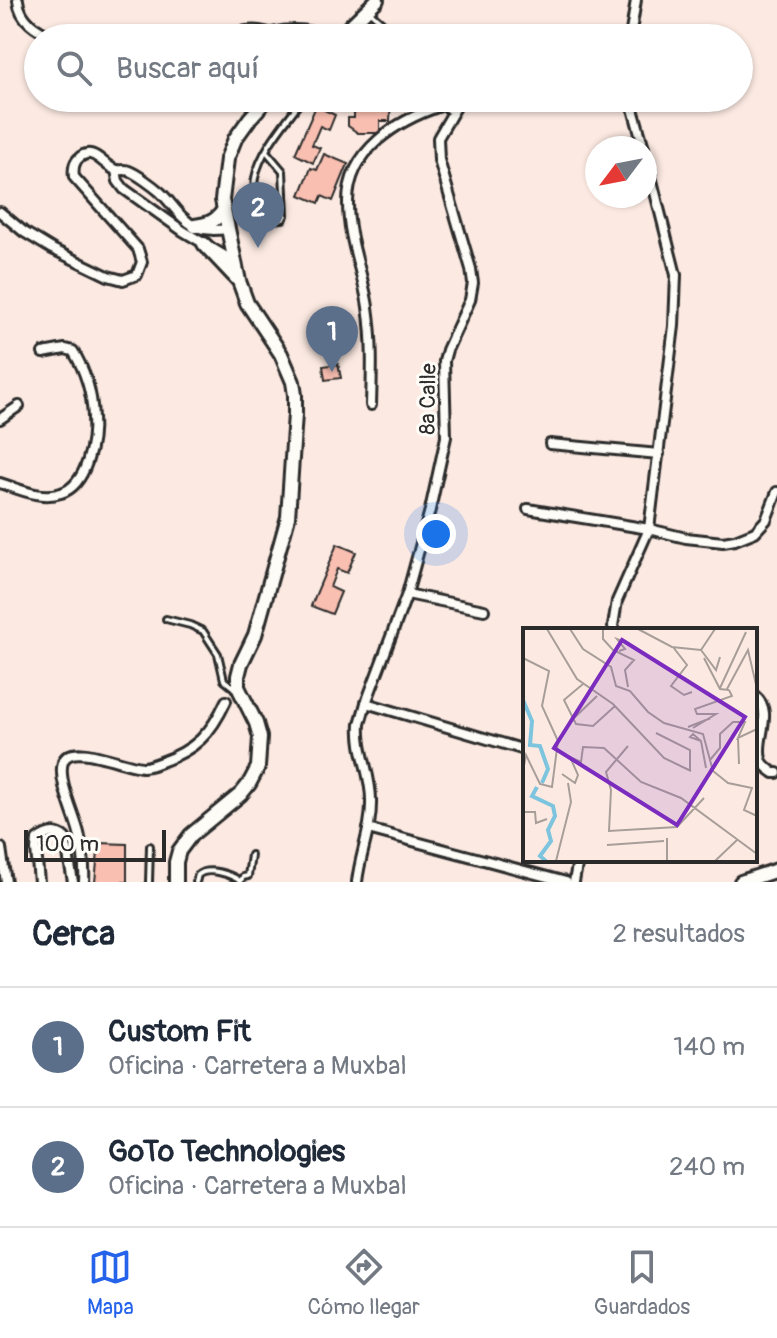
<!DOCTYPE html>
<html lang="es">
<meta charset="utf-8">
<style>
:root{--surface:#fff;--page:#f6f6f7;--text:#1f2937;--muted:#747a83;--line:#e0e1e3;--accent:#2563eb}
body{margin:0;font-family:Pangolin,sans-serif;background:var(--page);color:var(--text)}
.compass{position:absolute;left:585px;top:136px;width:72px;height:72px;border-radius:50%;background:var(--surface);box-shadow:0 2px 6px #0004;rotate:238deg}
.scale{position:absolute;left:24px;bottom:20px;width:142px;box-sizing:border-box;padding-left:8px;border:4px solid #2b2b2b;border-top:0;font-size:22px;line-height:28px;white-space:nowrap;color:#2b2b2b;-webkit-text-stroke:6px #fdfcf7;paint-order:stroke}
.you{position:absolute;left:436px;top:534px;width:28px;height:28px;margin:-20px;border:6px solid #fff;border-radius:50%;background:#1a73e8;box-shadow:0 0 0 12px #1a73e833}
.badge{display:grid;place-items:center;width:52px;height:52px;border-radius:50%;background:var(--accent);color:#fff;font-size:26px;font-weight:700}
.pin{position:absolute;translate:-50% -66px;filter:drop-shadow(0 2px 4px #0008)}
.pin::after{content:'';position:absolute;top:42px;width:28px;height:24px;background:inherit;clip-path:polygon(0 0,100% 0,50% 100%)}
.list{margin:0;padding:0;list-style:none}
h2{display:flex;justify-content:space-between;align-items:center;height:104px;margin:0;padding:0 32px;font-size:34px}
h2 small{font-size:26px;font-weight:400;color:var(--muted)}
.list li{display:grid;grid-template-columns:52px 1fr auto;gap:24px;align-items:center;box-sizing:border-box;height:120px;padding:0 32px;border-top:2px solid var(--line)}
.list b{display:block;font-size:30px;white-space:nowrap}
.list p{margin:0;font-size:26px;white-space:nowrap;color:var(--muted)}
.list em{font-size:26px;font-style:normal;color:var(--muted)}
.icon{flex:none;width:44px;height:44px;fill:none;stroke:currentColor;stroke-width:2;stroke-linecap:round;stroke-linejoin:round}
.map{position:relative;flex:none;width:777px;height:882px;overflow:hidden}
.search{position:absolute;background:var(--surface);box-shadow:0 2px 6px #0004;left:24px;right:24px;top:24px;height:88px;display:flex;align-items:center;gap:20px;box-sizing:border-box;padding:0 28px;border-radius:44px;color:var(--muted);font-size:30px}
.sheet{height:344px;background:var(--surface)}
nav{display:flex;justify-content:space-around;align-items:center;box-sizing:border-box;height:112px;border-top:2px solid var(--line);background:var(--surface);font-size:22px;color:var(--muted)}
nav a{display:grid;justify-items:center;gap:4px}
nav .on{color:var(--accent)}
.map>svg:first-child{display:block}
.building{fill:#f9bfb1;stroke:#2b2b2b;stroke-width:2}
.lines{fill:none;stroke-linecap:round;stroke-linejoin:round}
.lane-casing{stroke:#2b2b2b;stroke-width:10}
.street-casing{stroke:#2b2b2b;stroke-width:14}
.secondary-casing{stroke:#2b2b2b;stroke-width:18}
.lane{stroke:#fdfcf7;stroke-width:4}
.street{stroke:#fdfcf7;stroke-width:8}
.secondary{stroke:#fdfcf7;stroke-width:12}
.labels{text-anchor:middle;dominant-baseline:central;stroke-width:6;stroke-linejoin:round;paint-order:stroke}
.street-label{font-size:22px;fill:#2b2b2b;stroke:#fdfcf7}
.inset-river{fill:none;stroke:#7dc5de;stroke-width:4}
.inset-road{fill:none;stroke:#a89e99;stroke-width:2}
.view{fill:#7b2cbf;fill-opacity:0.15;stroke:#7b2cbf;stroke-width:4}
.inset-edge{fill:none;stroke:#2b2b2b;stroke-width:4}
</style>
<div class="map">
<svg width="777" height="882" viewBox="0 0 777 882">
<rect width="100%" height="100%" fill="#fceae2"/>
<filter id="ink" filterUnits="userSpaceOnUse"><feTurbulence type="fractalNoise" baseFrequency=".0125" numOctaves="2"/><feDisplacementMap in="SourceGraphic" scale="16" xChannelSelector="R" yChannelSelector="G"/><feConvolveMatrix kernelMatrix="1 2 1 2 8 2 1 2 1" color-interpolation-filters="sRGB"/></filter>
<g filter="url(#ink)">
<g class="building">
<polygon points="354,98 391,99 390,121 380,121 380,133 358,133 348,126 348,118 354,118"/>
<polygon points="316,106 335,115 329,130 320,126 312,145 320,148 313,163 295,154"/>
<polygon points="324,154 348,164 333,201 322,196 319,203 300,195 311,168 317,170"/>
<polygon points="338,364 341,378 325,380 323,366"/>
<polygon points="337,544 356,552 347,573 337,569 330,587 341,592 332,614 311,606"/>
<polygon points="99,843 127,844 127,882 95,882"/>
</g>
<g class="lines">
<g class="lane-casing">
<g id="lane">
<polyline points="370,12 386,26 392,38"/>
<path d="M266,151l17,20 2,44 -2,4c-17,1 -24,3 -26,-16 -1,-8 -4,-17 -2,-25 6,-29 31,-56 48,-80"/>
<polyline points="166,619 190,625 203,631 218,654 224,680 234,688"/>
<polyline points="149,882 150,846"/>
<path d="M196,882c1,-2 1,-5 2,-7 10,-9 34,0 42,6"/>
<polyline points="240,882 243,877 248,876 251,855"/>
</g>
</g>
<g class="street-casing">
<g id="street">
<path d="M18,0c2,21 19,30 36,38"/>
<path d="M272,33c20,-5 39,-4 57,5"/>
<path d="M228,38c17,-11 35,-9 53,0"/>
<polyline points="630,38 636,0"/>
<polyline points="630,98 644,148"/>
<polyline points="116,170 118,181 124,189 183,231 235,262"/>
<path d="M0,212l24,20 28,17 56,27 15,4 14,-5 5,-13 -4,-13 -64,-72c-1,-7 -1,-13 4,-18 15,-15 25,7 38,11 4,1 9,-1 13,1 8,3 24,15 31,21 13,12 20,27 36,35 11,4 21,3 31,2"/>
<path d="M371,405c1,-33 2,-65 -3,-98 -5,-34 -20,-68 -20,-103 -1,-54 50,-84 95,-99l10,5"/>
<polyline points="0,419 19,406"/>
<polyline points="550,444 659,454"/>
<path d="M0,483c19,6 41,17 61,10 26,-8 34,-52 32,-76 -1,-23 -8,-47 -20,-66l-8,-2 -22,4"/>
<polyline points="528,509 649,529 686,538 723,542 735,540 755,532 766,520 777,492"/>
<polyline points="407,594 484,610"/>
<polyline points="614,630 613,626 617,601 649,529 674,326 676,275 645,153"/>
<path d="M755,696c20,16 0,43 6,63 2,7 8,10 13,14h3"/>
<polyline points="366,703 525,750"/>
<polyline points="368,829 566,882"/>
<polyline points="1,848 6,882"/>
<path d="M39,882l-3,-32 1,-10c9,-7 19,-10 28,-2l8,44"/>
<path d="M84,882c1,-17 -1,-32 -5,-49 -4,-17 -22,-54 -16,-71 7,-22 63,5 80,5 6,0 12,-3 18,-5 34,-12 50,-28 65,-61"/>
<path d="M357,882c3,-28 15,-54 14,-82 0,-26 -13,-49 -11,-76l6,-21 41,-109 23,-84 16,-73 -2,-76 3,-11 23,-50 3,-17 -2,-14 -32,-109 -1,-22 18,-31"/>
<polyline points="574,882 578,860"/>
</g>
</g>
<g class="secondary-casing">
<g id="secondary">
<polyline points="338,38 377,0"/>
<path d="M195,226c13,-2 20,-4 28,-15"/>
<polyline points="204,244 237,279"/>
<polyline points="176,882 176,862 179,851 191,835 241,794 249,784 258,767 260,737 256,723 238,687 238,676 241,664 255,635 288,517 295,414 295,395 293,382 281,354 247,303 239,281 222,200 227,159 235,139 250,118 268,98"/>
<polyline points="741,882 777,870"/>
</g>
</g>
<use href="#lane" class="lane"/>
<use href="#street" class="street"/>
<use href="#secondary" class="secondary"/>
</g>
</g>
<g class="labels">
<g class="street-label">
<text transform="translate(428 399) rotate(-89)">8a Calle</text>
</g>
</g>
<g transform="translate(523 628)">
<rect width="234" height="234" fill="#fceae2"/>
<path class="inset-river" d="M0,72l9,21 -2,24 10,1 8,23 -6,14M14,159l-5,9 21,10 2,10 -7,14 3,11 -11,15 6,5"/>
<path class="inset-road" d="M24,1l30,50 36,25 51,54 27,13M47,1l13,20 28,18 5,19 14,5 18,21 16,11 39,11 10,37 15,12 24,5 -8,22 13,6M80,1v10l10,11 21,10 -9,10 3,17M115,1l34,18 29,3M150,19l14,18 -16,21 13,9 8,-3M178,22l15,20 4,-13M178,22l14,-21M96,23l6,-2 -8,-10 10,4M0,30l26,13 -7,35 16,35 -6,46 -12,-3 -14,-29 -3,16M181,30l16,31 9,1M60,56l-19,16 12,24 17,2 22,-20M197,60l26,-56M204,61l21,-39 9,39M49,92l25,-24M165,99l23,-9M170,100l23,-14h-19l-2,-5 37,-13 -3,-6M133,105l34,17v20M215,110l1,26M178,113l-11,-4 3,-3 8,7 5,27M105,118l-22,26 5,18 -2,41 68,-4 27,-29M187,132l10,-12v-14l13,-12h12l-7,16 19,-9M39,146l13,9 3,-8 -8,-18 11,5 2,-15 21,1 37,34 40,16 76,56M0,184h12l1,11 11,-4M144,216v-6v23M84,217l57,-4M33,233l15,-59 -3,-19M192,233l22,-21"/>
<path class="view" d="M99,12l123,77 -68,108 -123,-77z"/>
<rect width="234" height="234" class="inset-edge"/>
</g>
</svg>
<svg class="compass" viewBox="-18 -18 36 36"><path d="M0-13l5 13h-10z" fill="#e53935"/><path d="M0 13l5-13h-10z" fill="#747a83"/></svg>
<div class="scale">100 m</div>
<div class="you"></div>
<div class="pin badge" style="left:332px;top:372px;background:#5c6f8a">1</div>
<div class="pin badge" style="left:258px;top:248px;background:#5c6f8a">2</div>
<div class="search"><svg class="icon" aria-label="search" viewBox="0 0 24 24"><circle cx="10" cy="10" r="6"/><path d="M15 15l6 6"/></svg>Buscar aquí</div>
</div>
<section class="sheet">
<h2>Cerca<small>2 resultados</small></h2>
<ul class="list">
<li><span class="badge" style="background:#5c6f8a">1</span><div><b>Custom Fit</b><p>Oficina · Carretera a Muxbal</p></div><em>140 m</em></li>
<li><span class="badge" style="background:#5c6f8a">2</span><div><b>GoTo Technologies</b><p>Oficina · Carretera a Muxbal</p></div><em>240 m</em></li>
</ul>
</section>
<nav>
<a class="on"><svg class="icon" aria-label="map" viewBox="0 0 24 24"><path d="M3 6l6-2 6 2 6-2v14l-6 2-6-2-6 2zM9 4v14M15 6v14"/></svg>Mapa</a>
<a><svg class="icon" aria-label="directions" viewBox="0 0 24 24"><path d="M12 3l9 9-9 9-9-9zM9 14v-3h6M13 9l2 2-2 2"/></svg>Cómo llegar</a>
<a><svg class="icon" aria-label="saved" viewBox="0 0 24 24"><path d="M7 4h10v16l-5-4-5 4z"/></svg>Guardados</a>
</nav>
